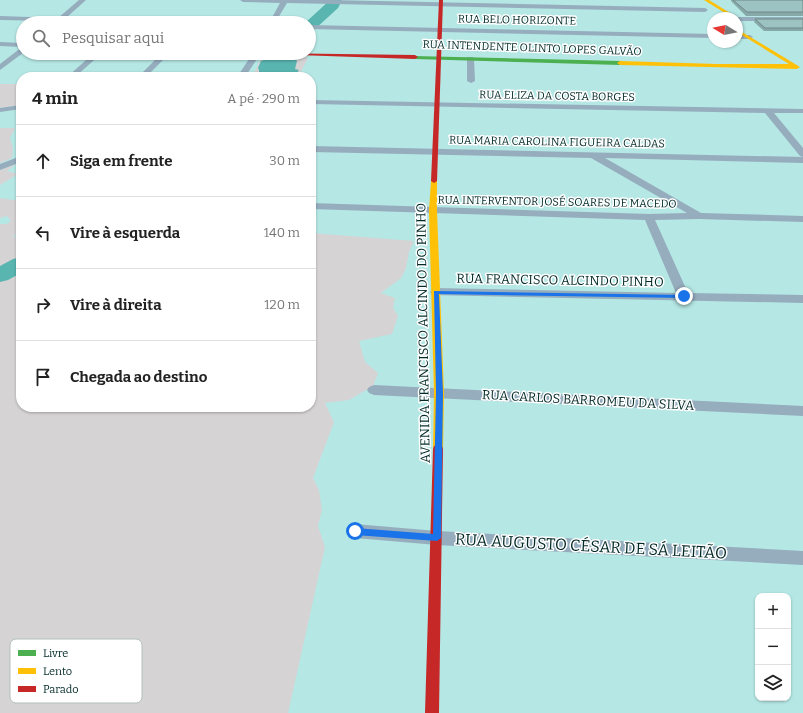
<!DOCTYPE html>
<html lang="pt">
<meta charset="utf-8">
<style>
:root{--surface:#fff;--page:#f6f6f6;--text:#222;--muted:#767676;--line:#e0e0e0}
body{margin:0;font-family:Bitter,serif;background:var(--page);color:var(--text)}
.controls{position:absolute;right:12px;bottom:12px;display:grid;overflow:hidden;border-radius:8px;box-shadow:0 1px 3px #0004}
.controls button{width:36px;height:36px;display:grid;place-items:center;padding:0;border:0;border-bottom:1px solid var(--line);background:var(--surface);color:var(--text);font:20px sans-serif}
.compass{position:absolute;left:707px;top:12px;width:36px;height:36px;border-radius:50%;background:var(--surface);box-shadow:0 1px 3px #0004;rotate:280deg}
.stop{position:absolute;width:12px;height:12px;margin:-9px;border:3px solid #1a73e8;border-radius:50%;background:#fff}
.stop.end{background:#1a73e8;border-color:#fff;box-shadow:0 1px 4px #0008}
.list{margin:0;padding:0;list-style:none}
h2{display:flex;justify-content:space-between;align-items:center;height:52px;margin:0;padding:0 16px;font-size:17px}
h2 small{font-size:13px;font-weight:400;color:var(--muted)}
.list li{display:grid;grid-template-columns:26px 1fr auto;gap:12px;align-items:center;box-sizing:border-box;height:72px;padding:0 16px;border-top:1px solid var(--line)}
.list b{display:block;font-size:15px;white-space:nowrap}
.list em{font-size:13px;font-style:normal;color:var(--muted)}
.icon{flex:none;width:22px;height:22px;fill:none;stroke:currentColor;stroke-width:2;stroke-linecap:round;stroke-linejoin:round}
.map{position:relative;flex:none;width:803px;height:713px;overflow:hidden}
.search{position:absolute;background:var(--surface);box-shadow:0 1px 3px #0004;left:16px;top:16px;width:300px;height:44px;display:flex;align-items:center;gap:10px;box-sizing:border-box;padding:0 14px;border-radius:22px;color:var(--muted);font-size:15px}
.panel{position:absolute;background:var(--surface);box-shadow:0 1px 3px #0004;left:16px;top:72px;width:300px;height:340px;border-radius:16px}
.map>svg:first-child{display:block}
.green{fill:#d6d3d5}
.water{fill:#59b5b0}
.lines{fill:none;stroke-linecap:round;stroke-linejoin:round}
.river{fill:#59b5b0;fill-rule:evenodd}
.street{fill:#96adbe;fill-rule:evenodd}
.fast{fill:#4caf50;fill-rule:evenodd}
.slow{fill:#ffc107;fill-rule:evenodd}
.jam{fill:#c62828;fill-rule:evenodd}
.wall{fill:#86a8a6}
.building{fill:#9cc3c1;stroke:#6d8887}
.route{fill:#1a73e8}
.labels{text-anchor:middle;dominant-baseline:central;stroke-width:3;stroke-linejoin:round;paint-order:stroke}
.far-street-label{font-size:11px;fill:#002927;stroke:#fff}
.street-label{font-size:13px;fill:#002927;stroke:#fff}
.near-street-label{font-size:16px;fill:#002927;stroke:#fff}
.key{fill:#fff;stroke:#b2bfbe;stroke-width:1}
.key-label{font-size:11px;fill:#002927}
</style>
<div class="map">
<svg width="803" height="713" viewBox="0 0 803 713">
<rect width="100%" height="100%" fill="#b5e7e4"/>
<g class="green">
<path d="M264,55h37l7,3 -10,19h-47c6,-7 7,-15 13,-22z"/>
<polygon points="0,84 21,84 21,105 0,108"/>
<polygon points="0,128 15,128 10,138 13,148 12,158 0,163"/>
<polygon points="16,164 7,171 18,174 0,185 0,170"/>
<polygon points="0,198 21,201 21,225 20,225 21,232 12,237 21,236 21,257 0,266 0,224 7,224 11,221 7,216 0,218"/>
<polygon points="311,233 414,241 409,252 406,268 401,278 381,293 395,298 393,308 398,316 392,334 359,341 365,362 378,373 373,386 349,400 325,403 334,422 313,478 319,490 322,510 318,526 325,547 288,713 0,713 0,278 21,268 21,407 311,407"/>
</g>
<polygon class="water" points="293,56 297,61 295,69 299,70 294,77 261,77 262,72 259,72 259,70 258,68 261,61 273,57"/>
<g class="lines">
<g class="river">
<polygon points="330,0 342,0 338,8 314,30 309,31 309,23 305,23"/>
<polygon points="21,257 21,273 8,280 0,282 0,266 13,259"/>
</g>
<g class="street">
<polygon points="79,0 86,0 66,18 198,21 201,23 62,22 54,23 54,21 0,20 0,16 58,18"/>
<polygon points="240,0 329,0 705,8 708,10 705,12 287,3 275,23 269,23 280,3 243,2"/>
<polygon points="738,17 803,17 803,21 738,21 735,18"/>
<polygon points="309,25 713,34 713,38 309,29"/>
<polygon points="737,35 750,35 753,37 750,39 737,39"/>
<polygon points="0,42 23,43 23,53 0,70 0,64 22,47 0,46"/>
<polygon points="94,53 102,53 75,77 67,77"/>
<polygon points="162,53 170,53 146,77 138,77"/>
<polygon points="253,53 261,53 245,77 237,77"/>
<polygon points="467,57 473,57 474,59 475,81 471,83 467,81"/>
<polygon points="311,100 803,109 803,113 774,113 803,148 803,157 800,156 765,113 311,104"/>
<polygon points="21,105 21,109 0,112 0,108"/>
<polygon points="311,146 803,157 803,163 605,158 701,213 803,216 803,222 699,219 655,220 688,293 803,295 803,303 432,295 430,292 432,289 436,288 676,293 645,220 311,209 311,203 649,214 687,213 591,158 311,152"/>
<polygon points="21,156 21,162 0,170 0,164"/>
<polygon points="374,385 803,406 803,416 374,395 369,393 367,390 369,387"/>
<polygon points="355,524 437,531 803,551 803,565 437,545 355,538 349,536 347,531 349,526"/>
</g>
<polygon class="fast" points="413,56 620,61 623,63 620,65 415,59 412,57"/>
<g class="slow">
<polygon points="704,0 709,0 738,18 733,18"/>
<polygon points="737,29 800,67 797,69 620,65 617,63 620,61 717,64 789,64 737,32"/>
<polygon points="434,179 437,181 437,211 444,393 443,449 442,452 438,453 434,452 433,449 434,393 429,211 431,181"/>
</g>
<g class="jam">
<polygon points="439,0 443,0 437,181 434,183 431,181"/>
<polygon points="265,53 415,55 418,57 415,59 267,54"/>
<polygon points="438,445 442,446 443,449 439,713 425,713 433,449 434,446"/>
</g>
</g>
<g class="wall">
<polygon points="731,0 803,0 803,16 746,16 731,1"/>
<polygon points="755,19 803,19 803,31 764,31 754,22"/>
</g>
<g class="building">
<polygon points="733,0 803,0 803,12 747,12"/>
<polygon points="755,19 803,19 803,28 765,28"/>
</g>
<polygon class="route" points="434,291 684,295 687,296 684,298 439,294 443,393 441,538 437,541 355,535 351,531 355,528 433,534 436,393"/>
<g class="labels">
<g class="far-street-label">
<text transform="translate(517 20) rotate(1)">RUA BELO HORIZONTE</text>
<text transform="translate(532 48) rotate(2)">RUA INTENDENTE OLINTO LOPES GALVÃO</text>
<text transform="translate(557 96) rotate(1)">RUA ELIZA DA COSTA BORGES</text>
<text transform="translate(557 142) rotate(1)">RUA MARIA CAROLINA FIGUEIRA CALDAS</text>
<text transform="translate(557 202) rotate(1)">RUA INTERVENTOR JOSÉ SOARES DE MACEDO</text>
</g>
<g class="street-label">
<text transform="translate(560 280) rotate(1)">RUA FRANCISCO ALCINDO PINHO</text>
<text transform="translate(423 333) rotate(-91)">AVENIDA FRANCISCO ALCINDO DO PINHO</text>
<text transform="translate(588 400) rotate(3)">RUA CARLOS BARROMEU DA SILVA</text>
</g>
<g class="near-street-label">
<text transform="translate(591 546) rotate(3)">RUA AUGUSTO CÉSAR DE SÁ LEITÃO</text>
</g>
</g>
<rect x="10" y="639" width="132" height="64" rx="6" class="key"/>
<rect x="18" y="650" width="18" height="6" fill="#4caf50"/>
<rect x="18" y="668" width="18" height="6" fill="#ffc107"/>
<rect x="18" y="686" width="18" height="6" fill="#c62828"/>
<g class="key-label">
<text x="43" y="657">Livre</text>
<text x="43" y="675">Lento</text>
<text x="43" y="693">Parado</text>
</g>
</svg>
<div class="controls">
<button>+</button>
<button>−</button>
<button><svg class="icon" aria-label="layers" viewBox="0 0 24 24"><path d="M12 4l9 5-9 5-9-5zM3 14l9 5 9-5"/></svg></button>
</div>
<svg class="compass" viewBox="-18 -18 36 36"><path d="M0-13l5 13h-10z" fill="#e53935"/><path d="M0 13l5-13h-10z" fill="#767676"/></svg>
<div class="stop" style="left:355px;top:531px"></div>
<div class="stop end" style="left:684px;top:296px"></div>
<div class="search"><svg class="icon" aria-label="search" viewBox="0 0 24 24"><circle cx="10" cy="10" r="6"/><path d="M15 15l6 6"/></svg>Pesquisar aqui</div>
<section class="panel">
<h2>4 min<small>A pé · 290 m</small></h2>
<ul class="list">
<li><svg class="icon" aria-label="ahead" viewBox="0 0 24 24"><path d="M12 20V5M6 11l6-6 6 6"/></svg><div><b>Siga em frente</b></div><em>30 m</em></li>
<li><svg class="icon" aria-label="left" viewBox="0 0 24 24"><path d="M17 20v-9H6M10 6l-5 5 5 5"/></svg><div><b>Vire à esquerda</b></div><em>140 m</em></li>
<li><svg class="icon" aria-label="right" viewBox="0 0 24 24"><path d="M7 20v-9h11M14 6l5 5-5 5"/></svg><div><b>Vire à direita</b></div><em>120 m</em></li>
<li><svg class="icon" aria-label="arrive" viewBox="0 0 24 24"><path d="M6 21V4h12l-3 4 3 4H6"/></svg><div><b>Chegada ao destino</b></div></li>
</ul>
</section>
</div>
